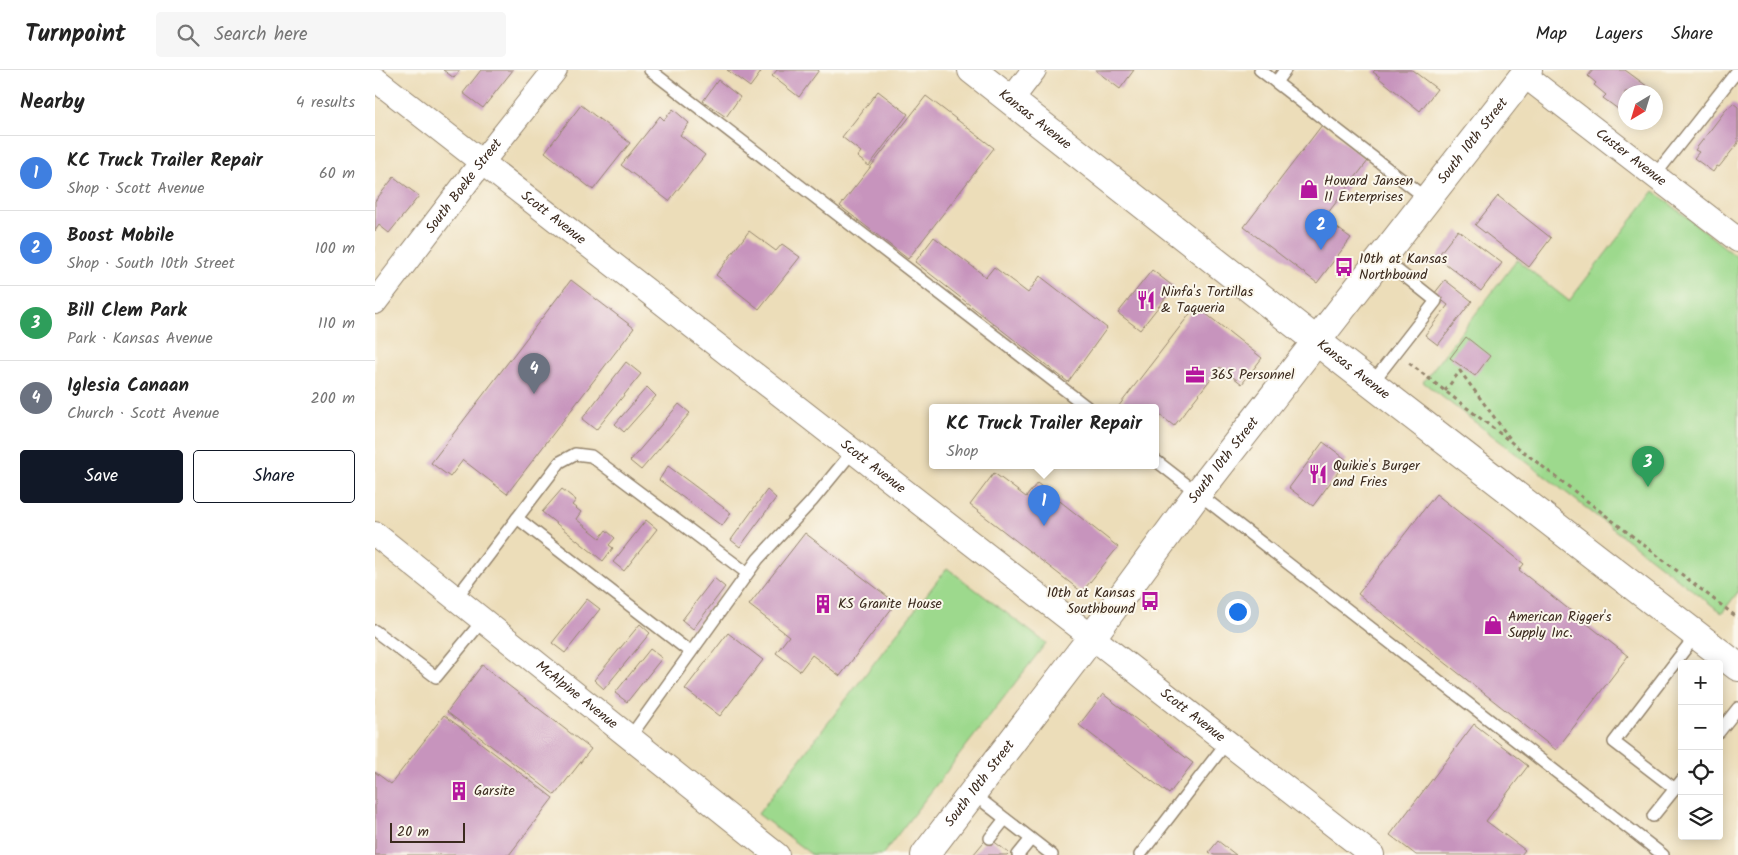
<!DOCTYPE html>
<meta charset="utf-8">
<style>
:root{--surface:#fff;--page:#f6f6f6;--text:#222;--muted:#767676;--line:#e0e0e0;--accent:#111827}
body{margin:0;font-family:Kalam,sans-serif;background:var(--page);color:var(--text)}
.controls{position:absolute;right:15px;bottom:15px;display:grid;overflow:hidden;border-radius:5px;box-shadow:0 2px 12px #0003}
.controls button{width:45px;height:45px;display:grid;place-items:center;padding:0;border:0;border-bottom:1px solid var(--line);background:var(--surface);color:var(--text);font:25px sans-serif}
.compass{position:absolute;left:1243px;top:15px;width:45px;height:45px;border-radius:50%;background:var(--surface);box-shadow:0 2px 12px #0003;rotate:218deg}
.scale{position:absolute;left:15px;bottom:12px;width:75px;box-sizing:border-box;padding-left:5px;border:2px solid #3b2a1e;border-top:0;font-size:14px;line-height:18px;white-space:nowrap;color:#3b2a1e;-webkit-text-stroke:4px #fbf7ec;paint-order:stroke}
.you{position:absolute;left:862px;top:541px;width:18px;height:18px;margin:-12px;border:4px solid #fff;border-radius:50%;background:#1a73e8;box-shadow:0 0 0 8px #1a73e833}
.badge{display:grid;place-items:center;width:32px;height:32px;border-radius:50%;background:var(--accent);color:#fff;font-size:16px;font-weight:700}
.pin{position:absolute;translate:-50% -41px;filter:drop-shadow(0 1px 2px #0008)}
.pin::after{content:'';position:absolute;top:26px;width:18px;height:15px;background:inherit;clip-path:polygon(0 0,100% 0,50% 100%)}
.popup{position:absolute;left:554px;top:334px;width:230px;height:65px;box-sizing:border-box;display:grid;place-content:center;border-radius:5px;background:var(--surface);filter:drop-shadow(0 1px 4px #0005);font-size:16px;white-space:nowrap;color:var(--muted)}
.popup b{font-size:19px;color:var(--text)}
.popup::after{content:'';position:absolute;left:50%;top:100%;margin-left:-10px;border:10px solid transparent;border-top-color:var(--surface)}
.list{margin:0;padding:0;list-style:none}
h2{display:flex;justify-content:space-between;align-items:center;height:65px;margin:0;padding:0 20px;font-size:21px}
h2 small{font-size:16px;font-weight:400;color:var(--muted)}
.list li{display:grid;grid-template-columns:32px 1fr auto;gap:15px;align-items:center;box-sizing:border-box;height:75px;padding:0 20px;border-top:1px solid var(--line)}
.list b{display:block;font-size:19px;white-space:nowrap}
.list p{margin:0;font-size:16px;white-space:nowrap;color:var(--muted)}
.list em{font-size:16px;font-style:normal;color:var(--muted)}
.actions{display:flex;gap:10px;padding:15px 20px}
.actions a{flex:1;padding:11px 0;border:1px solid var(--accent);border-radius:5px;text-align:center;font-size:18px;color:var(--accent)}
.actions .main{background:var(--accent);color:#fff}
.icon{flex:none;width:28px;height:28px;fill:none;stroke:currentColor;stroke-width:2;stroke-linecap:round;stroke-linejoin:round}
.map{position:relative;flex:none;width:1363px;height:785px;overflow:hidden}
header{display:flex;align-items:center;gap:30px;box-sizing:border-box;height:70px;padding:0 25px;background:var(--surface);border-bottom:1px solid var(--line)}
header strong{font-size:24px}
nav{display:flex;gap:28px;margin-inline-start:auto;font-size:18px}
.search{width:350px;height:45px;background:var(--page);display:flex;align-items:center;gap:12px;box-sizing:border-box;padding:0 18px;border-radius:5px;color:var(--muted);font-size:19px}
main{display:flex}
aside{flex:1;background:var(--surface)}
.map>svg:first-child{display:block}
.green{fill:#9dd98d;stroke:#6c8256}
.building{fill:#c794bd}
.lines{fill:none;stroke-linecap:round;stroke-linejoin:round}
.service-casing{stroke:#94846c;stroke-width:14}
.minor-casing{stroke:#94846c;stroke-width:26}
.tertiary-casing{stroke:#94846c;stroke-width:30}
.secondary-casing{stroke:#94846c;stroke-width:30}
.path{stroke:#94846c;stroke-width:3;stroke-dasharray:4 4;stroke-linecap:butt}
.service{stroke:#fff;stroke-width:11}
.minor{stroke:#fff;stroke-width:24}
.tertiary{stroke:#fff;stroke-width:28}
.secondary{stroke:#fff;stroke-width:28}
.labels{text-anchor:middle;dominant-baseline:central;stroke-width:4;stroke-linejoin:round;paint-order:stroke}
.street-label{font-size:14px;fill:#3b2a1e;stroke:#fbf7ec}
.poi-label{font-size:14px;fill:#3b2a1e;stroke:#fbf7ec;text-anchor:start}
</style>
<header>
<strong>Turnpoint</strong>
<div class="search"><svg class="icon" aria-label="search" viewBox="0 0 24 24"><circle cx="10" cy="10" r="6"/><path d="M15 15l6 6"/></svg>Search here</div>
<nav><a>Map</a><a>Layers</a><a>Share</a></nav>
</header>
<main>
<aside>
<h2>Nearby<small>4 results</small></h2>
<ul class="list">
<li><span class="badge" style="background:#3f7fe0">1</span><div><b>KC Truck Trailer Repair</b><p>Shop · Scott Avenue</p></div><em>60 m</em></li>
<li><span class="badge" style="background:#3f7fe0">2</span><div><b>Boost Mobile</b><p>Shop · South 10th Street</p></div><em>100 m</em></li>
<li><span class="badge" style="background:#2e9e5b">3</span><div><b>Bill Clem Park</b><p>Park · Kansas Avenue</p></div><em>110 m</em></li>
<li><span class="badge" style="background:#6b7280">4</span><div><b>Iglesia Canaan</b><p>Church · Scott Avenue</p></div><em>200 m</em></li>
</ul>
<div class="actions"><a class="main">Save</a><a>Share</a></div>
</aside>
<div class="map">
<svg width="1363" height="785" viewBox="0 0 1363 785">
<rect width="100%" height="100%" fill="#fbf7ec"/>
<filter id="ink" filterUnits="userSpaceOnUse"><feTurbulence type="fractalNoise" baseFrequency=".02" numOctaves="2"/><feDisplacementMap in="SourceGraphic" scale="10" xChannelSelector="R" yChannelSelector="G"/><feConvolveMatrix kernelMatrix="1 2 1 2 8 2 1 2 1" color-interpolation-filters="sRGB"/></filter>
<filter id="wash" filterUnits="userSpaceOnUse"><feTurbulence type="fractalNoise" baseFrequency=".0096" numOctaves="4" result="noise"/><feDisplacementMap in="SourceGraphic" scale="20" xChannelSelector="R" yChannelSelector="G"/><feGaussianBlur stdDeviation="1.12" result="paint"/><feColorMatrix in="noise" values="0 0 0 0 0 0 0 0 0 0 0 0 0 0 0 0 0 1.4 0 .05"/><feComposite in="paint" operator="in"/></filter>
<g filter="url(#wash)">
<rect width="100%" height="100%" fill="#ecddb9"/>
<g class="green">
<polygon points="1279,121 1363,188 1363,522 1347,543 1048,312 1142,190 1194,231"/>
<polygon points="572,498 671,573 507,785 437,785 383,744"/>
</g>
<g id="blocks">
<g class="building">
<polygon points="68,0 85,0 79,8"/>
<polygon points="106,0 138,0 108,38 88,23"/>
<polygon points="352,0 383,0 386,2 375,17"/>
<polygon points="402,0 444,0 424,27 397,6"/>
<polygon points="720,0 759,0 745,19"/>
<polygon points="1000,0 1037,0 1062,19 1045,41 1004,8 1005,7 998,2"/>
<polygon points="1218,0 1250,0 1280,22 1250,22 1250,41 1248,39 1247,42 1228,28 1231,25 1219,15 1221,13 1213,6"/>
<polygon points="343,10 365,27 351,47 328,31"/>
<polygon points="503,21 533,44 494,96 482,87 486,82 467,67"/>
<polygon points="551,26 619,78 533,189 465,136"/>
<polygon points="1358,33 1363,37 1363,73 1344,97 1342,96 1338,102 1319,88 1324,82 1320,80 1353,37 1354,38"/>
<polygon points="206,35 255,73 218,120 170,82"/>
<polygon points="298,39 314,53 305,65 330,85 294,131 246,95 285,46 289,50"/>
<polygon points="947,55 993,91 949,148 976,168 942,213 869,157"/>
<polygon points="19,107 44,126 14,163 4,155 0,161 0,131"/>
<polygon points="1123,126 1176,168 1154,197 1100,155"/>
<polygon points="1083,160 1127,193 1106,221 1062,187"/>
<polygon points="374,161 401,181 407,174 425,187 384,239 341,205"/>
<polygon points="559,167 611,207 619,197 653,223 665,206 732,258 693,312 540,192"/>
<polygon points="777,200 799,217 765,260 743,243"/>
<polygon points="196,210 259,258 132,424 88,390 75,407 56,393"/>
<polygon points="1070,210 1097,231 1063,275 1050,265 1073,235 1059,224"/>
<polygon points="821,236 887,288 867,314 845,297 799,356 780,341 780,337 743,337"/>
<polygon points="1091,267 1115,286 1100,306 1075,288"/>
<polygon points="251,292 266,304 221,360 207,349"/>
<polygon points="272,317 281,326 249,362 240,354"/>
<polygon points="304,334 315,343 266,400 255,391"/>
<polygon points="948,372 972,390 938,436 914,418"/>
<polygon points="293,396 356,443 347,456 284,410"/>
<polygon points="619,403 651,427 662,413 743,477 707,522 595,435"/>
<polygon points="187,419 201,430 197,435 206,442 201,449 225,468 231,460 240,468 234,475 238,478 228,491 167,442"/>
<polygon points="392,420 401,428 365,477 356,470"/>
<polygon points="1061,424 1149,494 1144,500 1253,586 1181,680 983,524"/>
<polygon points="271,450 282,459 249,501 238,492"/>
<polygon points="430,463 521,533 465,606 437,585 425,601 401,583 414,566 374,535"/>
<polygon points="339,508 350,517 318,559 307,550"/>
<polygon points="212,529 225,539 190,583 177,573"/>
<polygon points="265,554 275,563 229,619 219,610"/>
<polygon points="353,563 388,590 345,646 310,619"/>
<polygon points="275,579 287,588 252,632 240,623"/>
<polygon points="107,595 216,679 180,725 72,642"/>
<polygon points="728,624 818,693 794,724 704,655"/>
<polygon points="69,645 178,728 134,785 0,785 0,702 16,714"/>
<polygon points="1099,654 1153,696 1111,751 1150,780 1146,785 1041,785 1015,765"/>
<polygon points="613,767 634,783 632,785 598,785"/>
<polygon points="843,771 861,785 839,785 834,782"/>
</g>
</g>
</g>
<g filter="url(#ink)">
<use href="#blocks" fill-opacity="0" stroke="#94846c" stroke-width="1"/>
<g class="lines">
<g class="service-casing">
<g id="service">
<polyline points="275,0 712,337"/>
<polyline points="885,0 1052,129"/>
<polyline points="901,12 910,0"/>
<polyline points="1280,105 1363,0"/>
<polyline points="997,313 1061,231 1007,188"/>
<polyline points="780,390 1288,785"/>
<polyline points="142,448 315,582"/>
<polyline points="81,528 185,392 200,384 216,386 372,503"/>
<polyline points="0,561 61,607 108,550"/>
<polyline points="1344,662 1363,638"/>
<polyline points="255,667 383,489 437,431 478,381"/>
<polyline points="1300,719 1239,672 1321,565"/>
<polyline points="597,723 677,785"/>
<polyline points="1278,746 1307,710"/>
<polyline points="615,768 630,749"/>
<polyline points="643,785 656,769"/>
<polyline points="765,785 852,672"/>
</g>
</g>
<g class="minor-casing">
<g id="minor">
<path id="s1" d="M1149,5l214,165"/>
<path id="s2" d="M0,9l997,776"/>
<polyline points="636,30 659,0"/>
<path id="s3" d="M0,232l107,-140 73,-92"/>
<path id="s4" d="M0,464l402,321"/>
</g>
</g>
<g class="tertiary-casing">
<g id="tertiary">
<path id="s5" d="M550,785l167,-218 106,-144 330,-423"/>
</g>
</g>
<g class="secondary-casing">
<g id="secondary">
<path id="s6" d="M597,0l370,291 396,306"/>
</g>
</g>
<g class="path">
<polyline points="1034,293 1363,548"/>
<polyline points="1070,321 1085,301 1136,370"/>
</g>
<use href="#service" class="service"/>
<use href="#minor" class="minor"/>
<use href="#tertiary" class="tertiary"/>
<use href="#secondary" class="secondary"/>
</g>
</g>
<defs>
<g id="shop-bare" transform="scale(1.5)"><path d="M-5-2.5h2.3a2.7 3.5 0 0 1 5.4 0H5L5.5 6h-11ZM-1.5-2.5h3a1.5 2.3 0 0 0-3 0Z" fill="#b5179e" stroke="#fbf7ec" stroke-width="2.5" paint-order="stroke"/></g>
<g id="bus-bare" transform="scale(1.5)"><path d="M-5-6H5V4H4V6H2V4H-2V6H-4V4H-5ZM-3.5-4V0h7V-4ZM-3.5 1.2v1.5H-2V1.2ZM2 1.2v1.5H3.5V1.2Z" fill="#b5179e" stroke="#fbf7ec" stroke-width="2.5" paint-order="stroke"/></g>
<g id="restaurant-bare" transform="scale(1.5)"><path d="M-5-6h1v4h1v-4h1v4h1v-4h1v5L-1.5 .5V6h-2V.5L-5-1ZM5-6V6H3V1.5H1.5Q1.5-4 5-6Z" fill="#b5179e" stroke="#fbf7ec" stroke-width="2.5" paint-order="stroke"/></g>
<g id="office-bare" transform="scale(1.5)"><path d="M-6-3h4V-5.5h4V-3h4V5H-6ZM-1-4.5V-3h2v-1.5ZM-6 0V1H6V0Z" fill="#b5179e" stroke="#fbf7ec" stroke-width="2.5" paint-order="stroke"/></g>
<g id="building-bare" transform="scale(1.5)"><path d="M-4-6H4V6H1V3H-1V6H-4ZM-2.5-4.3h1.7v1.8h-1.7ZM.8-4.3h1.7v1.8H.8ZM-2.5-1h1.7V.8h-1.7ZM.8-1h1.7V.8H.8Z" fill="#b5179e" stroke="#fbf7ec" stroke-width="2.5" paint-order="stroke"/></g>
</defs>
<g fill-rule="evenodd">
<use href="#shop-bare" x="934" y="119"/>
<use href="#bus-bare" x="969" y="197"/>
<use href="#restaurant-bare" x="771" y="230"/>
<use href="#office-bare" x="820" y="305"/>
<use href="#restaurant-bare" x="943" y="404"/>
<use href="#bus-bare" x="775" y="531"/>
<use href="#building-bare" x="448" y="534"/>
<use href="#shop-bare" x="1118" y="555"/>
<use href="#building-bare" x="84" y="721"/>
</g>
<g class="labels">
<g class="street-label">
<text stroke="none"><textPath href="#s6" startOffset="80">Kansas Avenue</textPath></text>
<text stroke="none"><textPath href="#s5" startOffset="900">South 10th Street</textPath></text>
<text stroke="none"><textPath href="#s1" startOffset="135">Custer Avenue</textPath></text>
<text stroke="none"><textPath href="#s3" startOffset="146">South Boeke Street</textPath></text>
<text stroke="none"><textPath href="#s2" startOffset="226">Scott Avenue</textPath></text>
<text stroke="none"><textPath href="#s6" startOffset="485">Kansas Avenue</textPath></text>
<text stroke="none"><textPath href="#s5" startOffset="495">South 10th Street</textPath></text>
<text stroke="none"><textPath href="#s2" startOffset="631">Scott Avenue</textPath></text>
<text stroke="none"><textPath href="#s4" startOffset="258">McAlpine Avenue</textPath></text>
<text stroke="none"><textPath href="#s2" startOffset="1036">Scott Avenue</textPath></text>
<text stroke="none"><textPath href="#s5" startOffset="90">South 10th Street</textPath></text>
</g>
<g class="poi-label">
<text x="949" y="111">Howard Jansen<tspan x="949" dy="16">II Enterprises</tspan></text>
<text x="984" y="189">10th at Kansas<tspan x="984" dy="16">Northbound</tspan></text>
<text x="786" y="222">Ninfa's Tortillas<tspan x="786" dy="16">&amp; Taqueria</tspan></text>
<text x="835" y="305">365 Personnel</text>
<text x="958" y="396">Quikie's Burger<tspan x="958" dy="16">and Fries</tspan></text>
<text x="760" y="523" text-anchor="end">10th at Kansas<tspan x="760" dy="16">Southbound</tspan></text>
<text x="463" y="534">KS Granite House</text>
<text x="1133" y="547">American Rigger's<tspan x="1133" dy="16">Supply Inc.</tspan></text>
<text x="99" y="721">Garsite</text>
</g>
</g>
</svg>
<div class="controls">
<button>+</button>
<button>−</button>
<button><svg class="icon" aria-label="locate" viewBox="0 0 24 24"><circle cx="12" cy="12" r="6"/><path d="M12 2v4M12 18v4M2 12h4M18 12h4"/></svg></button>
<button><svg class="icon" aria-label="layers" viewBox="0 0 24 24"><path d="M12 4l9 5-9 5-9-5zM3 14l9 5 9-5"/></svg></button>
</div>
<svg class="compass" viewBox="-18 -18 36 36"><path d="M0-13l5 13h-10z" fill="#e53935"/><path d="M0 13l5-13h-10z" fill="#767676"/></svg>
<div class="scale">20 m</div>
<div class="you"></div>
<div class="pin badge" style="left:669px;top:456px;background:#3f7fe0">1</div>
<div class="popup"><b>KC Truck Trailer Repair</b>Shop</div>
<div class="pin badge" style="left:946px;top:180px;background:#3f7fe0">2</div>
<div class="pin badge" style="left:1273px;top:417px;background:#2e9e5b">3</div>
<div class="pin badge" style="left:159px;top:324px;background:#6b7280">4</div>
</div>
</main>
